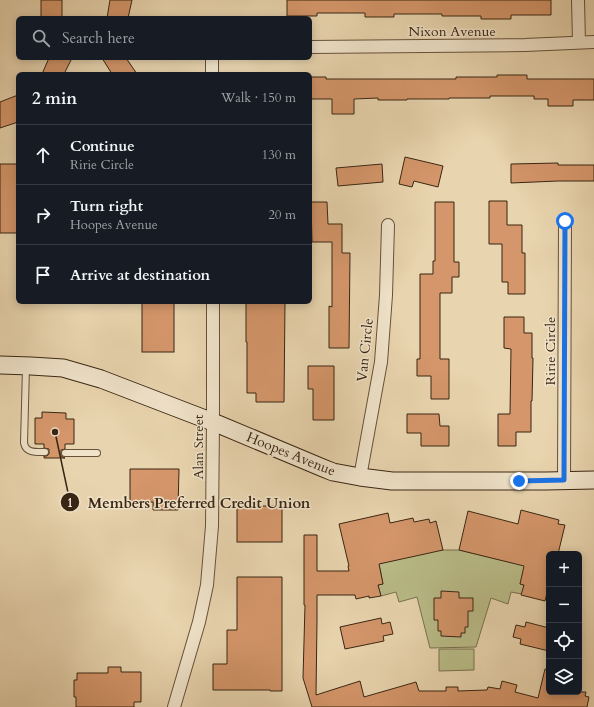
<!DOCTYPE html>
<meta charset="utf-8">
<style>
:root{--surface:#171b24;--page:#20242c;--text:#f1f3f6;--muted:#9ea1a6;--line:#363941}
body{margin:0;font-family:Cardo,serif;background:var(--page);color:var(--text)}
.controls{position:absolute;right:12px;bottom:12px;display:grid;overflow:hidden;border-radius:6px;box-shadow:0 2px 10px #0003}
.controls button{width:36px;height:36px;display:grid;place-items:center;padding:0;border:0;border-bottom:1px solid var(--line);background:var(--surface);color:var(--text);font:20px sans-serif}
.stop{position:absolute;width:12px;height:12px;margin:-9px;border:3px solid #1a73e8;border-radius:50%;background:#fff}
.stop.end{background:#1a73e8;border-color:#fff;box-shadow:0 1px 4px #0008}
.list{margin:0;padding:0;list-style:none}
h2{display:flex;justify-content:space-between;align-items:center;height:52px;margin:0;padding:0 16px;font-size:17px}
h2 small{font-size:13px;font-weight:400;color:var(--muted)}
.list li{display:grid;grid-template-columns:26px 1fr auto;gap:12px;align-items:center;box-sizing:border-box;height:60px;padding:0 16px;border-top:1px solid var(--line)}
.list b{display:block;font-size:15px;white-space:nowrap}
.list p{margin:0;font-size:13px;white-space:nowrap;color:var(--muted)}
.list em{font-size:13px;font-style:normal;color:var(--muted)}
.icon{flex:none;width:22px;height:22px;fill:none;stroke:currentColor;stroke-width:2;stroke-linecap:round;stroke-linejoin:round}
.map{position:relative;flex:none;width:594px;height:707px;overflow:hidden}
.search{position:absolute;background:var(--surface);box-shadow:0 2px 10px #0003;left:16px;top:16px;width:296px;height:44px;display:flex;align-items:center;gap:10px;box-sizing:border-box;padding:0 14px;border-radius:6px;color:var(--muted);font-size:15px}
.panel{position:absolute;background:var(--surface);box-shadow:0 2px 10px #0003;left:16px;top:72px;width:296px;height:232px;border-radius:6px}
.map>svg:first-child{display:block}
.green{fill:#b9bc88;stroke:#79714e}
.building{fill:#d4966a;stroke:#392613}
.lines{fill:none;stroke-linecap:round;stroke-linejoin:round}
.lane-casing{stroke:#65523a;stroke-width:8}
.street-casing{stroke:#65523a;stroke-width:14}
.secondary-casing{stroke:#392613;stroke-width:19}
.lane{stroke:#f0e3ca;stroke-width:6}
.street{stroke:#f0e3ca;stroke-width:12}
.secondary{stroke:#f0e3ca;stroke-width:17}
.route{stroke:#1a73e8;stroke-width:5}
.labels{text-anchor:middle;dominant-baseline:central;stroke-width:3;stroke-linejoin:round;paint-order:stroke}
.street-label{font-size:14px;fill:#392613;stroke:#f0e3ca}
.leader{fill:none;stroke:#392613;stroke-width:1.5}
.callout-dot{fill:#392613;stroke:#f0e3ca;stroke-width:1.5}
.mark-label{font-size:12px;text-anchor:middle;font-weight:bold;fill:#fff}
.callout-label{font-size:15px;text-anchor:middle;font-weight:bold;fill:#392613;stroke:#f0e3ca;stroke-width:3;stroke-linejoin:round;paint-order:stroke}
</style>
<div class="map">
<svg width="594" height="707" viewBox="0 0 594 707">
<rect width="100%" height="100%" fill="#e8d4ae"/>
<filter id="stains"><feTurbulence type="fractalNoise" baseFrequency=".005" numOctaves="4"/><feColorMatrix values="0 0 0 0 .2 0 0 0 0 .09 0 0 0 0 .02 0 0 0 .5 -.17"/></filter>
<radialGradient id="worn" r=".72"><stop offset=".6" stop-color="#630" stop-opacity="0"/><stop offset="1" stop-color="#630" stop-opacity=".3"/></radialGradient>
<g class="green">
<polygon points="443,550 459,550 513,563 530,554 523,572 520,584 524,585 522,594 511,592 508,604 491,598 476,647 430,648 417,597 399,602 396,592 381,596 378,585 383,584 380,568 374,557"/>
<polygon points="439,649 474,649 474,670 439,671"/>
</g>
<g class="building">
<rect x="41" y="0" width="21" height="18"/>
<polygon points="110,0 132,0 128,18 107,18"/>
<polygon points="287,0 551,0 551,15 511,15 511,19 481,19 481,16 442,16 442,14 394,14 394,17 365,17 365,13 317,13 317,16 287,16"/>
<polygon points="49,58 72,58 64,74 42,74"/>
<polygon points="102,58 126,58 137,74 112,74"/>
<polygon points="497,75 527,75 527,79 594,79 594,100 573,100 573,106 548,106 548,99 534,99 534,96 490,96 490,98 449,98 449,99 407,99 407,100 378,100 378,98 354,99 354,114 332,114 332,99 310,99 310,77 326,77 326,79 456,79 456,77 497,77"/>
<polygon points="18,95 18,122 0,128 0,102"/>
<polygon points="405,157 443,166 438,187 414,181 412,187 399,184"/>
<polygon points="558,163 558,165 594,165 594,181 558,181 511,183 511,164"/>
<rect x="0" y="164" width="18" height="69"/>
<polygon points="382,164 383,182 338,186 336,168"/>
<polygon points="489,201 507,201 507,225 522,225 522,253 525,253 525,294 508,294 508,282 502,282 502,244 489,244"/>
<polygon points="311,202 327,202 328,224 342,224 342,253 350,253 349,348 329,348 329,306 332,307 332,242 312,242"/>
<polygon points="435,202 454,202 454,262 459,262 459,277 452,277 452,293 440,293 440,359 449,359 449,399 431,399 431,376 417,376 417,359 420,359 420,274 433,274 433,261 435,261"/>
<rect x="142" y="302" width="32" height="50"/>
<polygon points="246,302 285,302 284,402 256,402 256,393 247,393 247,342 246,342"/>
<polygon points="504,317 524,317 524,333 532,333 532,358 533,358 532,401 531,401 531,432 516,432 516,446 498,446 498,414 510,414 511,349 504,348"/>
<polygon points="308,366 334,366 334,420 313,420 313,389 308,389"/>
<polygon points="42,412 66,413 66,419 74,419 74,444 65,444 65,449 61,450 61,456 65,458 44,458 44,456 47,456 49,454 49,449 44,448 44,444 35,444 35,418 42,418"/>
<polygon points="407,414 439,414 440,426 449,426 449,446 421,446 421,433 407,433"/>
<polygon points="130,469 179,469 178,510 153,510 153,502 130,502"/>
<rect x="237" y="506" width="45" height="36"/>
<polygon points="521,510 559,520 558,524 565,525 558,554 549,554 549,593 547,593 545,601 521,595 524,585 520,584 524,566 459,550 468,511 518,524"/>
<polygon points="388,513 390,523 413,518 414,522 429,519 430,523 436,521 443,550 379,564 383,584 378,585 381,596 369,598 369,596 356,599 355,595 317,595 317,620 316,695 360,681 364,697 416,682 419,691 446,691 446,687 458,687 458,691 487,690 488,687 500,689 502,681 517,685 515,692 538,698 545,669 549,669 549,692 586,692 585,696 589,697 587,707 312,707 303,678 305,605 304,605 304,535 317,535 317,571 349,571 348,566 349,566 339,524"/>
<polygon points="237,577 282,577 282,691 270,691 270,690 213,690 213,664 227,664 227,630 237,630"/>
<polygon points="441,591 459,592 459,598 473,598 473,611 468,611 468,627 465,627 465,633 461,633 461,637 441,636 441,631 438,631 438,620 434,620 434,598 441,598"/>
<polygon points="381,618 382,624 390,622 393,634 383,636 384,641 345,649 340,627"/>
<polygon points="526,622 549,628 549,651 520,644 521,639 513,637 516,625 525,627"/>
<polygon points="108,667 121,667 121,672 141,672 141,702 134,702 134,707 76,707 76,697 74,697 74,680 77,680 77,673 108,673"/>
</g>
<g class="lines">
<g class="lane-casing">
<g id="lane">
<path d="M26,367l-2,76c2,10 11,9 21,9"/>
<polyline points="65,453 97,453"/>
</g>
</g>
<g class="street-casing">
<g id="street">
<polyline points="578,0 579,42"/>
<polyline points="310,47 525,45 594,42"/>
<polyline points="212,58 212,74"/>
<polyline points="360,477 381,362 386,295 388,225"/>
<polyline points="564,480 565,221"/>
<polyline points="174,707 199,622 207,585 212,526 213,422 213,302"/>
</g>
</g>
<g class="secondary-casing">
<polyline id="secondary" points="0,365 31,366 63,368 101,379 213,422 323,468 333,472 360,477 392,481 546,481 594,480"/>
</g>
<use href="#lane" class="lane"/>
<use href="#street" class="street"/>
<use href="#secondary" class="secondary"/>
</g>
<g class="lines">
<polyline class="route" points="519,481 564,480 565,221"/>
</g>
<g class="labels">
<g class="street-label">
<text x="452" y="31">Nixon Avenue</text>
<text transform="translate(365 350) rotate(-84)">Van Circle</text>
<text transform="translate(550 351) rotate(-90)">Ririe Circle</text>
<text transform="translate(198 447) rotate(-90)">Alan Street</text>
<text transform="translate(291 454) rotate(22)">Hoopes Avenue</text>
</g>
</g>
<path class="leader" d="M55 432L70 502"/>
<g class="callout-dot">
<circle cx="55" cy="432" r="4"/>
<circle cx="70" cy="502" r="10"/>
</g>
<g class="mark-label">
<text x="70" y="507">1</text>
</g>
<g class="callout-label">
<text x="199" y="508">Members Preferred Credit Union</text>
</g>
<rect width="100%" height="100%" filter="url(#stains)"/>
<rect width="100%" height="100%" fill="url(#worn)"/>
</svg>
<div class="controls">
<button>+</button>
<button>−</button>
<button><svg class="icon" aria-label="locate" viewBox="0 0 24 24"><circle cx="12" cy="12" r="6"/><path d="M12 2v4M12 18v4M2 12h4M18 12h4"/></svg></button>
<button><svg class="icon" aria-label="layers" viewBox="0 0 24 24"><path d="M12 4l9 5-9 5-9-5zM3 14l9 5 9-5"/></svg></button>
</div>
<div class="stop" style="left:565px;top:221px"></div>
<div class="stop end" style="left:519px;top:481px"></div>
<div class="search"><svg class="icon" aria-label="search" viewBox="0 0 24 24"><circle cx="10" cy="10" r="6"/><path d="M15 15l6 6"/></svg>Search here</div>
<section class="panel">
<h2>2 min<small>Walk · 150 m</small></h2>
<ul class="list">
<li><svg class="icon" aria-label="ahead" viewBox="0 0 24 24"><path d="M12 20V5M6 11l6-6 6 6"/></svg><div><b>Continue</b><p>Ririe Circle</p></div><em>130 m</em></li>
<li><svg class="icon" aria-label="right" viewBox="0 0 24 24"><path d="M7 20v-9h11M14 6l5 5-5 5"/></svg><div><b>Turn right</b><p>Hoopes Avenue</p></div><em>20 m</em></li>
<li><svg class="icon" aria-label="arrive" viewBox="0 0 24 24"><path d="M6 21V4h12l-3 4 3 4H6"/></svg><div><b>Arrive at destination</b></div></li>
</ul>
</section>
</div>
